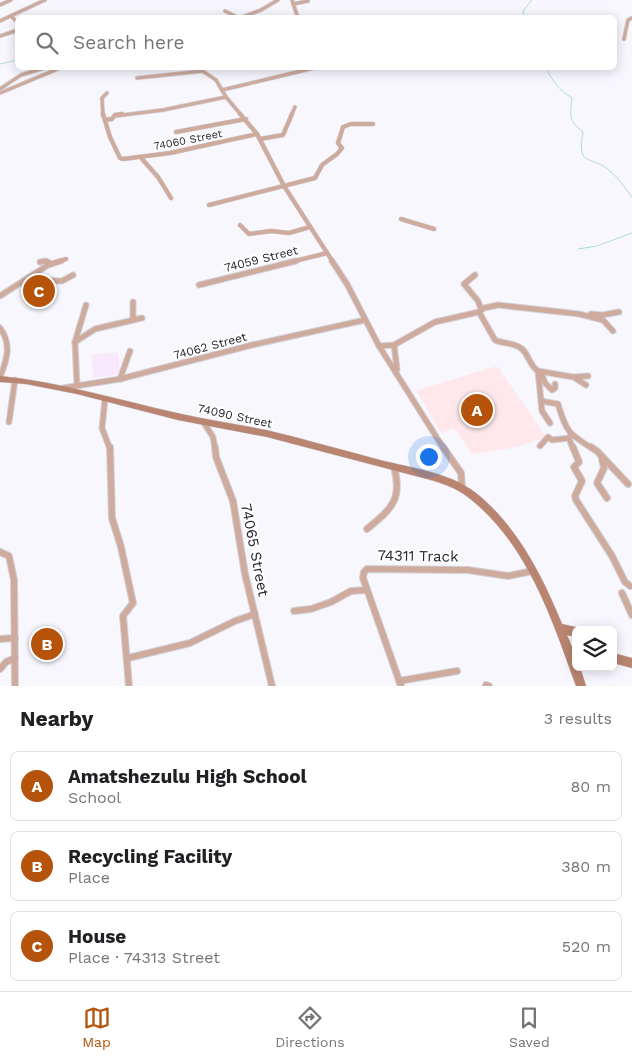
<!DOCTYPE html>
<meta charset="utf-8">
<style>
:root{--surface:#fff;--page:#f2f2f2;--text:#202124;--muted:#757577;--line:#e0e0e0;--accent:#b45309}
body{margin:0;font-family:"Work Sans",sans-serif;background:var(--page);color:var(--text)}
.controls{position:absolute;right:15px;bottom:15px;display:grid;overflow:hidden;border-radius:8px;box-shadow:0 2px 12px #0003}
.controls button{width:45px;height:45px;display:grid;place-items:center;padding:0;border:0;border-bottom:1px solid var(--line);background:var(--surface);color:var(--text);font:25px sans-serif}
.you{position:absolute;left:428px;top:456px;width:18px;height:18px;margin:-12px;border:4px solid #fff;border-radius:50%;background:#1a73e8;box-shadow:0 0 0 8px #1a73e833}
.badge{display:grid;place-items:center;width:32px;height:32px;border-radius:50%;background:var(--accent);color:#fff;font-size:16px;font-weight:700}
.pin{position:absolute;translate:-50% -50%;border:2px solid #fff;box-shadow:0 1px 5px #0006}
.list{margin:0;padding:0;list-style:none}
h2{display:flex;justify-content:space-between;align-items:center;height:65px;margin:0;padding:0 20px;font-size:21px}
h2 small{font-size:16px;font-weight:400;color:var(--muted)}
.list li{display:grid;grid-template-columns:32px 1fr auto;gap:15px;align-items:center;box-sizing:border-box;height:70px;margin:0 10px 10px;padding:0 10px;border:1px solid var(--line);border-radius:8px}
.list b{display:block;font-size:19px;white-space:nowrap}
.list p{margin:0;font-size:16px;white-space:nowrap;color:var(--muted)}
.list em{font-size:16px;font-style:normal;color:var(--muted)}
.icon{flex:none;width:28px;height:28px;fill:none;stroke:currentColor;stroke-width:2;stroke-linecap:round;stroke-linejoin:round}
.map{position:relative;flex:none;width:632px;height:686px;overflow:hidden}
.search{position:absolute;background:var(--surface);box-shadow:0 2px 12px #0003;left:15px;right:15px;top:15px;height:55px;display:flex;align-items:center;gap:12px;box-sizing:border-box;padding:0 18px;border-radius:8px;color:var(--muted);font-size:19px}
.sheet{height:305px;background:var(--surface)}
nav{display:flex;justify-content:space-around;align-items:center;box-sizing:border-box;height:70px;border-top:1px solid var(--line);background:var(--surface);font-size:14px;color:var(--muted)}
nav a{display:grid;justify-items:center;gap:2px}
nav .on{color:var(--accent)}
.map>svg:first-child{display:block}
.industrial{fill:#f8e8fb}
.education{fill:#fee8eb}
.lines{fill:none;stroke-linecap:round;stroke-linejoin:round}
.stream{stroke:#afdadb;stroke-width:1}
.building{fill:#e1bfd2}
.street-far3-casing{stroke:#d2d1d9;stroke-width:4.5}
.street-far2-casing{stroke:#d2d1d9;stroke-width:5}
.street-far1-casing{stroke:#d2d1d9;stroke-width:7}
.street-casing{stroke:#d2d1d9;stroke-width:8}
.secondary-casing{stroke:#d2d1d9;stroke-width:1}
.street-far3{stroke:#cfab9d;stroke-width:3}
.street-far2{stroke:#cfab9d;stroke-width:4}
.street-far1{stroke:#cfab9d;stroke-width:5}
.street{stroke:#cfab9d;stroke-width:6}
.secondary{fill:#b98571;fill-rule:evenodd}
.labels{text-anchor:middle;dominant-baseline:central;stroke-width:4;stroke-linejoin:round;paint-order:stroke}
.far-street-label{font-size:11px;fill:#272531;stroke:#fff}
.street-label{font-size:12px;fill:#272531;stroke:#fff}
.near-street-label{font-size:15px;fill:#272531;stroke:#fff}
</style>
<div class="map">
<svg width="632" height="686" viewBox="0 0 632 686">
<rect width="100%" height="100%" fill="#f8f7fe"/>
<polygon class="industrial" points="118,352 120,374 93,378 92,355"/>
<polygon class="education" points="494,367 498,367 546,437 518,447 472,454 454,428 441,433 417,392 421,389"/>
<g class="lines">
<g class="stream">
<polyline points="525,18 523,11 532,0"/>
<polyline points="0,64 18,60"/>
<path d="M546,68c7,14 13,22 26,30 -2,18 -4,22 11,34 -7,37 9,22 28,40 8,6 14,17 21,25"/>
<polyline points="578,249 597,246 632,233"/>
</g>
</g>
<g class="building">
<polygon points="36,284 52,285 52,292 25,298 26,287"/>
<polygon points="41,637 50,638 50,642 55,642 50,654 40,651 43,646 38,646"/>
</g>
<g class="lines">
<g class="street-far3-casing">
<g id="street-far3">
<polyline points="292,0 298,18"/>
<polyline points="293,4 308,1"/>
<polyline points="0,5 11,0"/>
<polyline points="225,11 239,18"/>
<polyline points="11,16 18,23"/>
<polyline points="240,18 261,10 278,0"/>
<polyline points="0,21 45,0"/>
<polyline points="0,36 18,30"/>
<polyline points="624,39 628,20 632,18"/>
<polyline points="198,68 216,80 226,97 242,116"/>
<polyline points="137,78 203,71"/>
<polyline points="0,89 21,75 44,68"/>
<polyline points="222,90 314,68"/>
<polyline points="0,93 60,68"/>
<polyline points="103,116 102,98 107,93"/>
<polyline points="115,116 163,110 226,97"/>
<polyline points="291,116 295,107"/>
</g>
</g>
<g class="street-far2-casing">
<g id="street-far2">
<polyline points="103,114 110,137 120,158 123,159 170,153 257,134"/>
<polyline points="240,114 257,134 284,186 333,262"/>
<polyline points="105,120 112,119 115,115 122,114"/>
<polyline points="176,132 246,119"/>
<polyline points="260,139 283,135 292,114"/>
<polyline points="142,159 158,177 171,198"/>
<polyline points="209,205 315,178 322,165 337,154 342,148 338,143 343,127 351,124 373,124"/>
<polyline points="401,219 434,229"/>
<polyline points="240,225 249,234 271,231 289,233 310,227"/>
<polyline points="40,262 48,262"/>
<polyline points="57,262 66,259"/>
<polyline points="291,262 327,253"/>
</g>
</g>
<g class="street-far1-casing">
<g id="street-far1">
<polyline points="332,261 347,284 379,346 444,449"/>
<polyline points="40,262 46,261 51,264"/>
<polyline points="475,275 464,284 478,301 481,309"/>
<polyline points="22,283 36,280 62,281 73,275"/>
<polyline points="199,285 296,261"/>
<polyline points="0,296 48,265 61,261"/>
<polyline points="133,302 133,320"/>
<polyline points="479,312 484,308 498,305 579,314 603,320 613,331"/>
<polyline points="591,314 602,315 619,312"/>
<path d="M0,328c12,16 7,32 0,49"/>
<polyline points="75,342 95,329 142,318"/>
<polyline points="394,345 397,369"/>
<path d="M379,346l15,-1 41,-23 44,-10 16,28c8,4 19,2 27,9 7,6 7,16 16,22l4,40 8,12"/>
<polyline points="538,371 573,377 588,376"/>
<polyline points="541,372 545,383 552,390 555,388 555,384"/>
<polyline points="575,378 586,385"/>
<polyline points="120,379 130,351"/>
<polyline points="77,386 75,342 86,305"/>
<polyline points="63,388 120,379 252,345 365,320"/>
<polyline points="105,399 102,428 110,449"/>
<path d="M541,401l17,3c8,28 11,30 35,45"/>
<polyline points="9,422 15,380"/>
<polyline points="204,423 213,437 215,449"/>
<polyline points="571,435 569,438 573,449"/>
<polyline points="540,446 548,437 552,440 569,438"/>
</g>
</g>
<g class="street-casing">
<g id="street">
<polyline points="110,447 112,518 121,547 133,603 123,616 129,686"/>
<polyline points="215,447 216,457 233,501 245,574 272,686"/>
<polyline points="443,447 461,473 462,488"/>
<polyline points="573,447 579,462 574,467 582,481 575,496 576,500 612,556 625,582 630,586"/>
<polyline points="591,447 597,451 628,484"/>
<polyline points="602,459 604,468 597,483 607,498"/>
<path d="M367,529c24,-20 36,-29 27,-62"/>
<polyline points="0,552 9,556 14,580 15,686"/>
<polyline points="622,593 632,615"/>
<polyline points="294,611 311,609 331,602 351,591 367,590"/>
<polyline points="0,639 15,638"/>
<polyline points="128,658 190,643 235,621 255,614"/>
<polyline points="0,669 6,662 15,658"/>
<polyline points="399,681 457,671"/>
<polyline points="486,685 489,686"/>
<polyline points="401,686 363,578 364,572 367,569 468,570 508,576 532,571"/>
</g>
</g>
<g class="secondary-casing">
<g id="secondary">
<path d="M0,376c61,6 118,24 177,37 30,7 60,11 89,17 38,9 76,20 114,30 31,8 69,12 96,33 41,33 66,82 86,131l18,4v2h-4v7l-9,-2 9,22v10h4l6,19h-10c-24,-67 -49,-143 -107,-188 -12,-10 -27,-15 -42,-19l-160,-42 -89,-17 -101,-26 -51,-10 -26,-2z"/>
<polygon points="613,653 632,658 632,668 613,663"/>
</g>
</g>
<use href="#street-far3" class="street-far3"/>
<use href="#street-far2" class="street-far2"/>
<use href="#street-far1" class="street-far1"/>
<use href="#street" class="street"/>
<use href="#secondary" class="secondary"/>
</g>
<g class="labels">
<g class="far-street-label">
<text transform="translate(188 140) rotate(-11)">74060 Street</text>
</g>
<g class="street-label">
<text transform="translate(261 259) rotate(-14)">74059 Street</text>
<text transform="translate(210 346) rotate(-15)">74062 Street</text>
<text transform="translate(235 416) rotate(12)">74090 Street</text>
</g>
<g class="near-street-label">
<text transform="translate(255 550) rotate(79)">74065 Street</text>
<text transform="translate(418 556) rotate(1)">74311 Track</text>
</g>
</g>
</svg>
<div class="controls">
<button><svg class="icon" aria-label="layers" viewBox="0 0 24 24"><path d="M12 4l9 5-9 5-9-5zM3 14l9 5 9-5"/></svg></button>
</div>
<div class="you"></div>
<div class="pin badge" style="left:477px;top:410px">A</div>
<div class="pin badge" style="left:47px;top:644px">B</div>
<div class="pin badge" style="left:39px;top:291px">C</div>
<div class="search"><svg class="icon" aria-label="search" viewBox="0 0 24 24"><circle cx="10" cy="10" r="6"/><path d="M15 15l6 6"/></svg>Search here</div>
</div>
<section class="sheet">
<h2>Nearby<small>3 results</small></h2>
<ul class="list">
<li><span class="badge">A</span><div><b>Amatshezulu High School</b><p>School</p></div><em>80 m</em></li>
<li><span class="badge">B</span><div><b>Recycling Facility</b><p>Place</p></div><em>380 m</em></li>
<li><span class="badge">C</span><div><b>House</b><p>Place · 74313 Street</p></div><em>520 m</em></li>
</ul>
</section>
<nav>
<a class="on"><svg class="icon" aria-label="map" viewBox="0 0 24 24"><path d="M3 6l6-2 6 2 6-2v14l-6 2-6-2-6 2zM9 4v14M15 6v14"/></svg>Map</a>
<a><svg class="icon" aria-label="directions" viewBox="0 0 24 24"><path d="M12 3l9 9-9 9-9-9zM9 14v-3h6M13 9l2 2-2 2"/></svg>Directions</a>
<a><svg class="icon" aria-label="saved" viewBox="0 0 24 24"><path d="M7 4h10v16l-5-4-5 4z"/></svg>Saved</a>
</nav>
